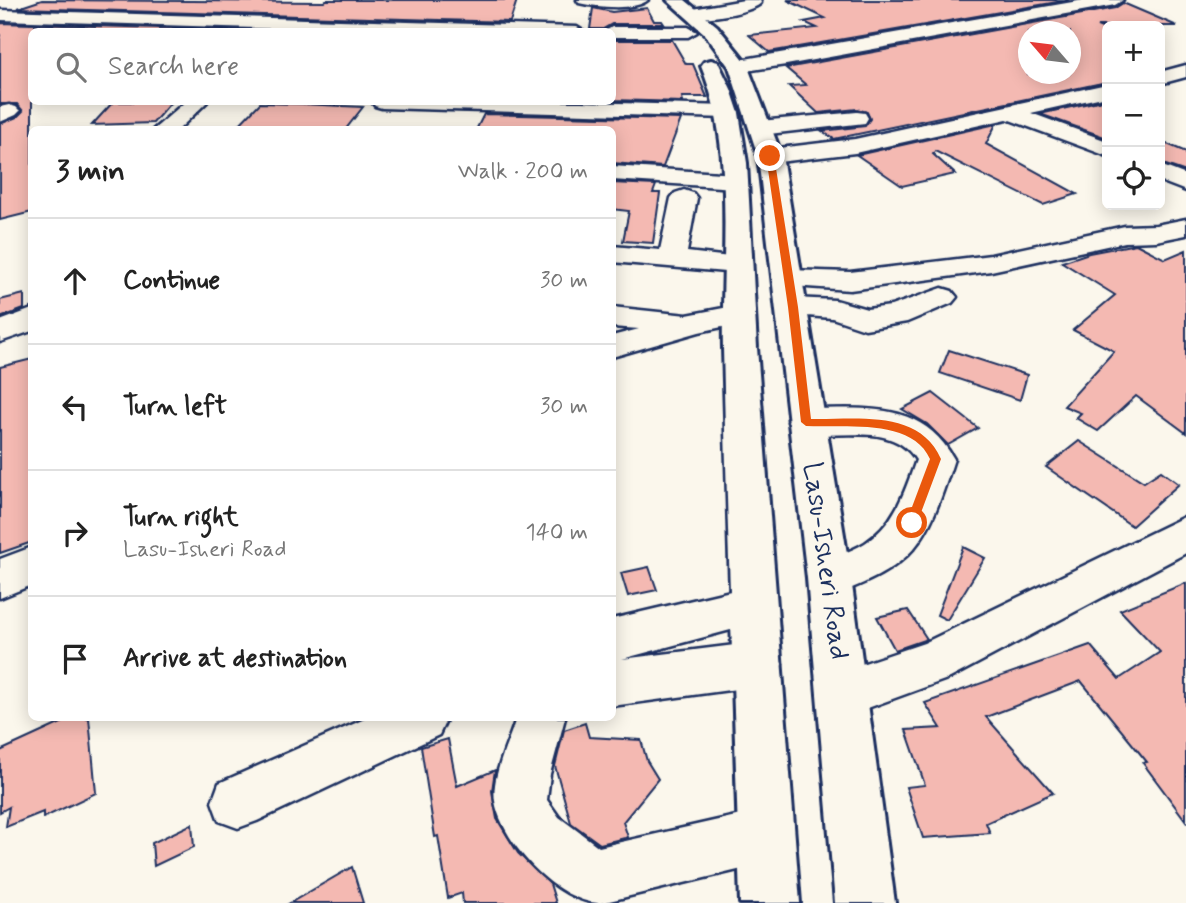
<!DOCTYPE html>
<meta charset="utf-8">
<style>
:root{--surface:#fff;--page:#f6f6f6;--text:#222;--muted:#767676;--line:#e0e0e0}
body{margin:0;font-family:Mynerve,sans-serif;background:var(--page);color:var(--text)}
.controls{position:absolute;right:21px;top:21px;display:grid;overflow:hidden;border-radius:10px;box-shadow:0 4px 18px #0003}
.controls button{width:63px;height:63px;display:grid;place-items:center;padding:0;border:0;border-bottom:2px solid var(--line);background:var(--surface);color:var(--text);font:35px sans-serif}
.compass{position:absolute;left:1018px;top:21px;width:63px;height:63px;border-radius:50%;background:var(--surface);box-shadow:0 4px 18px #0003;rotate:298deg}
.stop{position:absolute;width:21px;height:21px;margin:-16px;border:5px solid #ea580c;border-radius:50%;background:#fff}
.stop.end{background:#ea580c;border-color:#fff;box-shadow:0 2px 7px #0008}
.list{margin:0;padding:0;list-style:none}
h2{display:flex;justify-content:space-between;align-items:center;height:91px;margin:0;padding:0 28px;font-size:30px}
h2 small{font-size:23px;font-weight:400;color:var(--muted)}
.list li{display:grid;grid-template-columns:46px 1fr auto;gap:21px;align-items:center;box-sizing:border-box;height:126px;padding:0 28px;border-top:2px solid var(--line)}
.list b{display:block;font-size:26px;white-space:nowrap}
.list p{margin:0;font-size:23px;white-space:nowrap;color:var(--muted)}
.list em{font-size:23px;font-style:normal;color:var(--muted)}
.icon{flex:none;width:38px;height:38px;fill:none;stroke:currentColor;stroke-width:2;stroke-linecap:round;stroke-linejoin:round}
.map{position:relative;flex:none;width:1186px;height:903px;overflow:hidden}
.search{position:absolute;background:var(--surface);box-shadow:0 4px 18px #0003;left:28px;top:28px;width:588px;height:77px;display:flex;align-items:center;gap:18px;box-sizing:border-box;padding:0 24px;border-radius:10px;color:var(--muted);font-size:26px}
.panel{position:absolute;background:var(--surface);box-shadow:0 4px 18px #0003;left:28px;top:126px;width:588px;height:595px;border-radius:10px}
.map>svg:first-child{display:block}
.building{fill:#f4b9b2;stroke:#1b2f5e;stroke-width:2;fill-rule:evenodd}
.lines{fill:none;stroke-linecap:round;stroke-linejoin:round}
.minor-casing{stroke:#1b2f5e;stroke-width:5}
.major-casing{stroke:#1b2f5e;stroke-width:6}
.minor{fill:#fbf7ec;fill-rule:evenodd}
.major{fill:#fbf7ec;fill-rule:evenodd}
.route{fill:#ea580c}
.labels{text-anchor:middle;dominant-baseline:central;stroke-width:6;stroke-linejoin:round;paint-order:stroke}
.street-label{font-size:28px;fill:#1b2f5e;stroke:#fbf7ec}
</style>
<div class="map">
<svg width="1186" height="903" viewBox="0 0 1186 903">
<rect width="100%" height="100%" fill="#fbf7ec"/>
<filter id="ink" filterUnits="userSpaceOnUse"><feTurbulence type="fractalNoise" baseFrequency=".0143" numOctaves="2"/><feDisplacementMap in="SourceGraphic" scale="14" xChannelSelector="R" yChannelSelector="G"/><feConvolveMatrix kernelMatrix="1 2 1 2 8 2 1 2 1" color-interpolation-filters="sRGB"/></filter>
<g filter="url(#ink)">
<g class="building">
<polygon points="42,0 324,2 326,0 517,0 510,22 18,8"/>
<polygon points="787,0 1069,0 769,52 749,35 817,28 804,22 825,18"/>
<path d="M1123,3l54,23h-80l10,4v52l-273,57 -12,-8 43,-5 5,-7 -3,-7 -10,-3 -39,4 -29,-27 17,-1 -20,-17 329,-60zM1028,32h42v42h-42z"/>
<polygon points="593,8 612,12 647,8 654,21 662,21 664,24 612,24 603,29 590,29"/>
<polygon points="0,23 285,32 32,32 32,212 0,220 0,124 17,117 23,111 17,104 0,104"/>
<polygon points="612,40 672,40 686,64 693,64 707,97 682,97 683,102 612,100"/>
<polygon points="1107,99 1107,138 1040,114"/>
<polygon points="113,102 171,102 153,123 92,125"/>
<polygon points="260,103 302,104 363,107 345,130 234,130"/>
<polygon points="484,114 681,119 663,167 612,163 612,130 476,130"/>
<polygon points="996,124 986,144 1077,194 1043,205 935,151 933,154 955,174 902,186 857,155"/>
<polygon points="1160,141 1186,152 1186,172 1160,163"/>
<polygon points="612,183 656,185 653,193 660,193 653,243 623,241 629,211 612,209"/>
<polygon points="1136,244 1165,259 1186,250 1186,433 1136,396 1098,431 1076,418 1081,413 1064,406 1114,351 1073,330 1115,295 1062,262 1089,253"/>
<polygon points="24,294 24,309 0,318 0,300"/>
<polygon points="949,350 1027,375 1020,400 940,373"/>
<polygon points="32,359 32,542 0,553 0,367"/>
<polygon points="933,393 978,428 948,445 927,424 902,409"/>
<polygon points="1079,441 1144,482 1161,471 1179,484 1132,526 1046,467"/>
<polygon points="963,547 985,558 947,620 937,615"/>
<polygon points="649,567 657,590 628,596 621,573"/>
<polygon points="1186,583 1186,821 1143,763 1147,762 1081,681 986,717 1053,793 986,823 990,833 923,838 906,787 925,785 906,730 941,728 925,703 1090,645 1119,679 1160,652 1120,610"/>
<polygon points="908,610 927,639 895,650 877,617"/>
<polygon points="72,718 89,718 96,793 43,818 43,812 6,827 9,807 0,812 0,751"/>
<polygon points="585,723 589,737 641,740 647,761 658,779 623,822 628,837 625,838 600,844 571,823 555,766 564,730"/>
<polygon points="448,739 457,786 495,770 492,791 497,819 518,853 550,884 556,903 463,903 462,893 448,898 438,836 435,837 421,747"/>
<polygon points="192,824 194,847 154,866 152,843"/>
<polygon points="352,867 363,903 290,903"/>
</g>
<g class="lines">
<g class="minor-casing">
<g id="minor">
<path d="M577,0h71c-12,11 -53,7 -69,3z"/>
<path d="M744,0h16l1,3c-9,10 -67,20 -76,11l8,-5z"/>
<polygon points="1084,0 1123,0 1115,5 786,65 739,72 730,66 739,60"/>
<polygon points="0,10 577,27 585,32 386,32 0,20"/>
<polygon points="612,27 688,27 697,32 688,37 612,37 612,32 604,32"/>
<polygon points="1186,65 1186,77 1160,84 1160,72"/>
<polygon points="1107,84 1107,96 1031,113 1107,141 1107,156 1007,119 855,153 770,163 762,161 758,156 762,151 770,149 855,139"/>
<polygon points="185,102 207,102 178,130 153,130"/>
<polygon points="372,102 581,102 728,106 735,108 739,112 735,116 728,118 382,108 375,106"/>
<polygon points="9,105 16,107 20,111 16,115 0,122 0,107"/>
<polygon points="857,112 865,113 868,118 865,123 760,135 752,133 749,128 752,123 760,121"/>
<polygon points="1160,165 1186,175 1186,191 1160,181"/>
<polygon points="612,166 736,174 745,176 748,181 745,186 736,188 612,180"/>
<polygon points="684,190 693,193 697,198 687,252 747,259 751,265 747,271 737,273 612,262 612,246 660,250 671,198 675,193"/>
<polygon points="1186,219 1186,235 1156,241 1125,242 991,271 850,290 778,285 774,279 778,273 788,270 850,272 991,255 1125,226 1156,225"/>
<polygon points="942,288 952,291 957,297 952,303 907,322 865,329 832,318 782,314 778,307 782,300 793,298 835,300 867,309 891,306"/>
<polygon points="739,305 750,307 754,314 750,321 699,332 612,357 612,336 639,329 612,327 612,307 687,315"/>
<polygon points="32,309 32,331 0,342 0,321"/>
<path d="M806,409c59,0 115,-9 148,50 -28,87 -38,106 -125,138l-15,-6 -6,-13 6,-13c17,-8 35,-12 51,-22 30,-19 40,-52 51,-83 -25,-42 -85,-17 -123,-29l-5,-9 5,-9z"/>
<polygon points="1186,516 1186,553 950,678 843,717 826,710 819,693 826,676 924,643"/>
<polygon points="32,547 32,585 0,598 0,559"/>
<polygon points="752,586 768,592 774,606 768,620 622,659 759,642 775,648 782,664 775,680 759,686 612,706 612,619"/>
<polygon points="367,718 447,718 439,735 257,821 238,828 219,821 212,802 219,783"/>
<path d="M516,718h49l-15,56 -3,26 12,17 40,30 168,-38 19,8 8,19 -8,19 -19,8 -166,40c-43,0 -99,-60 -106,-102 -4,-25 14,-59 21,-83z"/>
</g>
</g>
<g class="major-casing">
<g id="major">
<polygon points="667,0 685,0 717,26 746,62 782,156 851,578 895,903 835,903 807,578 758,156 729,67 705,34"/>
<path d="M711,60l7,2 13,27 8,24 8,50 10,185 43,555h-60c-5,-185 -13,-370 -17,-555 -2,-90 13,-198 -22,-282l3,-4z"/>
</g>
</g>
<use href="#minor" class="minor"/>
<use href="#major" class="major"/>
</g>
</g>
<path class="route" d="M770,154l4,2 24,151 13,112c46,1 108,-10 130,40l-25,67h-8l-2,-3 24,-64c-18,-41 -85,-31 -124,-33l-5,-4 -13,-115 -22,-151z"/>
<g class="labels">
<g class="street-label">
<text transform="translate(825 561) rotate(82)">Lasu-Isheri Road</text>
</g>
</g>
</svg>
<div class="controls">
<button>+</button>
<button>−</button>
<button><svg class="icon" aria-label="locate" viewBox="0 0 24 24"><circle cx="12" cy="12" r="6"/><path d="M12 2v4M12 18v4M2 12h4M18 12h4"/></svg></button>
</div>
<svg class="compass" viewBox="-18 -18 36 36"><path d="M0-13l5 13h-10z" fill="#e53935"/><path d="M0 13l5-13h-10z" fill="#767676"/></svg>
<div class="stop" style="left:912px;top:523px"></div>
<div class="stop end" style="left:770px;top:156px"></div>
<div class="search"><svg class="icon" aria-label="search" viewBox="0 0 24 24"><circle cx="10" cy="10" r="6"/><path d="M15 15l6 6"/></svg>Search here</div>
<section class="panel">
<h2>3 min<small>Walk · 200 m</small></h2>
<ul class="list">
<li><svg class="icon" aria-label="ahead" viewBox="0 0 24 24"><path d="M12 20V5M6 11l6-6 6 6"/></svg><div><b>Continue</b></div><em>30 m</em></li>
<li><svg class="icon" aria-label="left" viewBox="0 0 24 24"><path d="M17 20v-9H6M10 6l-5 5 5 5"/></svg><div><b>Turn left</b></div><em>30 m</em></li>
<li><svg class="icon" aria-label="right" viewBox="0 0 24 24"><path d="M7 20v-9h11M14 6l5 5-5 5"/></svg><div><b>Turn right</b><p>Lasu-Isheri Road</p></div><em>140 m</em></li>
<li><svg class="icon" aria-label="arrive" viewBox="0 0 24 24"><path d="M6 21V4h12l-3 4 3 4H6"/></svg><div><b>Arrive at destination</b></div></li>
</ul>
</section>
</div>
